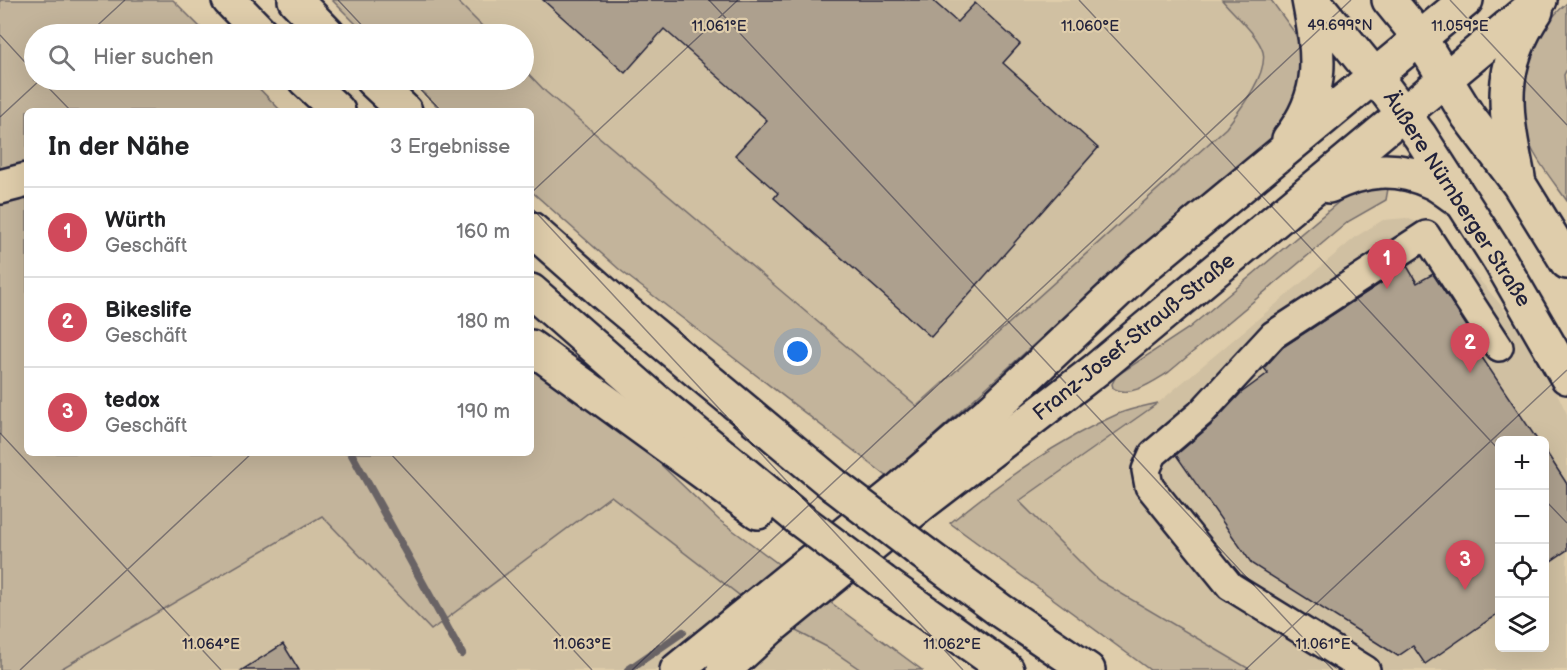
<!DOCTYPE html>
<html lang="de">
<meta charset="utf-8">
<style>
:root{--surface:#fff;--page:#f2f2f2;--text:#202124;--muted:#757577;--line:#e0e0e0;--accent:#d1495b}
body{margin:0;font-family:"Balsamiq Sans",sans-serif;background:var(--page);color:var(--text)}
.controls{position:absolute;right:18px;bottom:18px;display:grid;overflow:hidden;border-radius:9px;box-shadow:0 6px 24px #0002}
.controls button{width:54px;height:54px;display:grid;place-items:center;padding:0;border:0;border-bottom:2px solid var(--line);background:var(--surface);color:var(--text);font:30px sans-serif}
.you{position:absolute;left:798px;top:352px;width:21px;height:21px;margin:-15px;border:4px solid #fff;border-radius:50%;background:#1a73e8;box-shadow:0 0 0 9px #1a73e833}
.badge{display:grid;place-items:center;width:39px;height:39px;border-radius:50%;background:var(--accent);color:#fff;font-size:20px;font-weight:700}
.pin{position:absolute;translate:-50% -50px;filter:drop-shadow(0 2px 3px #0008)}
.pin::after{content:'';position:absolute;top:32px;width:21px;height:18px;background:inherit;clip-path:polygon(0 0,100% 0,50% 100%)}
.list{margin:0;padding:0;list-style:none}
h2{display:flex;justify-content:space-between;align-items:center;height:78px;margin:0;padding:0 24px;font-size:26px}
h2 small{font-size:20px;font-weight:400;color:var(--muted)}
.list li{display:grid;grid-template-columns:39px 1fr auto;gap:18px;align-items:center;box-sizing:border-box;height:90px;padding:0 24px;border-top:2px solid var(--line)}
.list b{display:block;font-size:22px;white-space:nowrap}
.list p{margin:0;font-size:20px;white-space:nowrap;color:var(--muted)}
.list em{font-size:20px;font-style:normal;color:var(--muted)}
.icon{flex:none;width:33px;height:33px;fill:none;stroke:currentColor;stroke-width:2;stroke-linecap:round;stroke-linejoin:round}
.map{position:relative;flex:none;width:1567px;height:670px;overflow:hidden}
.search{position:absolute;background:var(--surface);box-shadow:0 6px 24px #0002;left:24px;top:24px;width:510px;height:66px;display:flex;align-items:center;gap:15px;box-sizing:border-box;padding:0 21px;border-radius:33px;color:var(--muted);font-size:22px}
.panel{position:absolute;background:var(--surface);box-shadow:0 6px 24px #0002;left:24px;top:108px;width:510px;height:348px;border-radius:9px}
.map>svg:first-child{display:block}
.built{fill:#d0c0a2;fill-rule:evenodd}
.green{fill:#c3b49b;stroke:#726b6b;stroke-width:1.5}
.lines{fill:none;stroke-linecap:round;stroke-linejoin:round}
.stream{stroke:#696365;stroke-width:8}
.building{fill:#ada08e;stroke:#22223b;stroke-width:1.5}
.minor-casing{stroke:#22223b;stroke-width:32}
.major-casing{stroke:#22223b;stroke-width:38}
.highway-casing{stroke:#22223b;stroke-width:38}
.minor{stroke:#dfcdab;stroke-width:27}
.major{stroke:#dfcdab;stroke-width:33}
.highway{stroke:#dfcdab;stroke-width:33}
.highway-bridge-casing{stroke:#22223b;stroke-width:38;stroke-linecap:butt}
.highway-bridge{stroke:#dfcdab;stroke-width:33}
.ticks{fill:none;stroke:#22223b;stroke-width:1.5;stroke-opacity:0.45}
.labels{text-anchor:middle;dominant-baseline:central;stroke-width:4.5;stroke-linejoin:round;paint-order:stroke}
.street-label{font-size:21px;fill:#22223b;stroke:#dfcdab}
.ticks-label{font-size:15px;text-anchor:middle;fill:#22223b;stroke:#dfcdab;stroke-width:4.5;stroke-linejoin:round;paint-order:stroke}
</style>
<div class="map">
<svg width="1567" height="670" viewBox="0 0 1567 670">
<rect width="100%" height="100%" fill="#dfcdab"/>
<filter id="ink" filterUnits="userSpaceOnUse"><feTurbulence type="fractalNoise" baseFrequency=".0167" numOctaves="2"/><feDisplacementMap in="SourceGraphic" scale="12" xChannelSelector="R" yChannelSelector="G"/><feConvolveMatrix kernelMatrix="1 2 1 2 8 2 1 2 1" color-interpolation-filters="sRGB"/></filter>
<g filter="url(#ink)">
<g class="built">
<polygon points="456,0 1222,0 1251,32 1263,51 1262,64 1256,83 1243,105 1226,128 917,406 546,92 524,69 524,34 490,34"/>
<path d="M1406,218l22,8 24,22 48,56 46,66 21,44v256h-316l-153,-90 -79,-79 139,-98 199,-167 26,-16zM1500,440h44v208h-44z"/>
<polygon points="611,496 765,615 827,647 861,670 59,670 322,516 431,630"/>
</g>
<g class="green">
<polygon points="0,0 173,0 207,34 34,34 34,80 251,80 281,111 27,111 27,453 531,453 531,341 719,520 922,670 861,670 827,647 765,615 611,496 431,630 322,516 59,670 0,670"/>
<polygon points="332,0 456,0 490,34 366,34"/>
<path d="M1222,0h49l24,33 9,25 -2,29 -26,50 -235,201 -153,139 -268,-207 -89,-79v-80h-89l-32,-31h114v-11l22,23 371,314 309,-278c13,-17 42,-53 37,-76 -4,-16 -30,-39 -41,-52z"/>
<path d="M1567,3v66l-3,6 3,27v99c-11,-16 -25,-33 -34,-50 -25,-48 -6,-115 34,-148z"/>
<path d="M1389,183l-3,17 -37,21 -180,151c-15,9 -39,27 -56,16l-1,-4 4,-8 73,-48 158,-133z"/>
<path d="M1158,403l-139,98 79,79 153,90h-101l-200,-147c52,-42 106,-82 168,-109 12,-5 27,-8 40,-11z"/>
</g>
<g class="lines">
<g class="stream">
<polyline points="351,453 462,654"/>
<polyline points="628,670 683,632"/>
</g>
</g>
<g class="building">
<polygon points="543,0 932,0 957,22 975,3 1020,44 1003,63 1098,148 931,337 774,198 778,193 735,155 767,120 664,29 625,73"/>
<polygon points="1407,266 1417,283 1433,274 1479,345 1475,347 1538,441 1500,441 1500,612 1425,664 1413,646 1398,656 1252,564 1176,455 1210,426 1241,393 1268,373 1264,368 1283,347"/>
<polygon points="1545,450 1567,484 1567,550 1545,565"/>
<polygon points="283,644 299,670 242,670"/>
</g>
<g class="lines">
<g class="minor-casing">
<polyline id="minor" points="1366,670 1230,586 1149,486 1146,470 1153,454 1200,414 1273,335 1426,235 1499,347"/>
</g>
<g class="major-casing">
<g id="major">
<polyline points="1313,0 1375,76 1420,136 1499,259 1567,377"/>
<polyline points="1389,0 1420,38 1468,116 1519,184 1567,262"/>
<path d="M1289,139c37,-46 30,-86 20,-139"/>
<path d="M1518,177c-13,-64 -22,-109 18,-166"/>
<path d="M1329,186c35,-17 66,-21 103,-4 9,4 18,12 27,18"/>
<polyline points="677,670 900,489 994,408 1139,271 1466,0"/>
<polyline points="724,670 770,628 923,503 1097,369 1540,0"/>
</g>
</g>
<g class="highway-casing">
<g id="highway">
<polyline points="229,0 262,34"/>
<polyline points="295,0 328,34"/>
<polyline points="305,80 338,111"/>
<polyline points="372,80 405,111"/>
<polyline points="0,187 27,180"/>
<polyline points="531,229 607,296 834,485"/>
<polyline points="531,291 654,399 798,518"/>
<polyline points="531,347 758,512"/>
<polyline points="918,549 1001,611 1088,670"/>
<polyline points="883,582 1007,670"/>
</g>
</g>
<use href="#minor" class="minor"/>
<use href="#major" class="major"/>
<use href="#highway" class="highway"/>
<g class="highway-bridge-casing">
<g id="highway-bridge">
<polyline points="834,485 918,549"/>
<polyline points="798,518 883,582"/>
</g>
</g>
<use href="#highway-bridge" class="highway-bridge"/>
</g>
</g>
<path class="ticks" d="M338,0l32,34M709,0l624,670M1079,0l421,451M1450,0l117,125M88,34l37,-34M0,35l34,37M41,80l30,31M412,80l29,31M0,117l40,-37M531,193l207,-193M531,207l432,463M0,433l221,237M390,453l202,217M1544,499l23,24M20,670l232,-217M632,670l719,-670M1245,670l322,-300"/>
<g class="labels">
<g class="street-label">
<text transform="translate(1457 199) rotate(57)">Äußere Nürnberger Straße</text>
<text transform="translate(1134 337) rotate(-39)">Franz-Josef-Strauß-Straße</text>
</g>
</g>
<g class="ticks-label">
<text x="1340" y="30">49.699°N</text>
<text x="719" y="31">11.061°E</text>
<text x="1090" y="31">11.060°E</text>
<text x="1460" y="31">11.059°E</text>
<text x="211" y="649">11.064°E</text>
<text x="582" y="649">11.063°E</text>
<text x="952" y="649">11.062°E</text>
<text x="1323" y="649">11.061°E</text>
</g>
</svg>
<div class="controls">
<button>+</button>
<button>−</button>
<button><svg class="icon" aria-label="locate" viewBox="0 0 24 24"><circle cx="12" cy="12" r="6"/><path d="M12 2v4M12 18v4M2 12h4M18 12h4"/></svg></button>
<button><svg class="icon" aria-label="layers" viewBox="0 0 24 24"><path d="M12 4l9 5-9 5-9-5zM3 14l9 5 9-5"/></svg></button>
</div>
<div class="you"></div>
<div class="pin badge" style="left:1387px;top:289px">1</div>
<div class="pin badge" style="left:1470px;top:373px">2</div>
<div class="pin badge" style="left:1465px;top:590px">3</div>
<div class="search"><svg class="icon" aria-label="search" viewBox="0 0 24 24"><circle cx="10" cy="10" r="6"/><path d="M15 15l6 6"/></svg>Hier suchen</div>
<section class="panel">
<h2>In der Nähe<small>3 Ergebnisse</small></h2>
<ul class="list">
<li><span class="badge">1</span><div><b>Würth</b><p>Geschäft</p></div><em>160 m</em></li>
<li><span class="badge">2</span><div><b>Bikeslife</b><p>Geschäft</p></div><em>180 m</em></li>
<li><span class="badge">3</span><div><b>tedox</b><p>Geschäft</p></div><em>190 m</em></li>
</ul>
</section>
</div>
